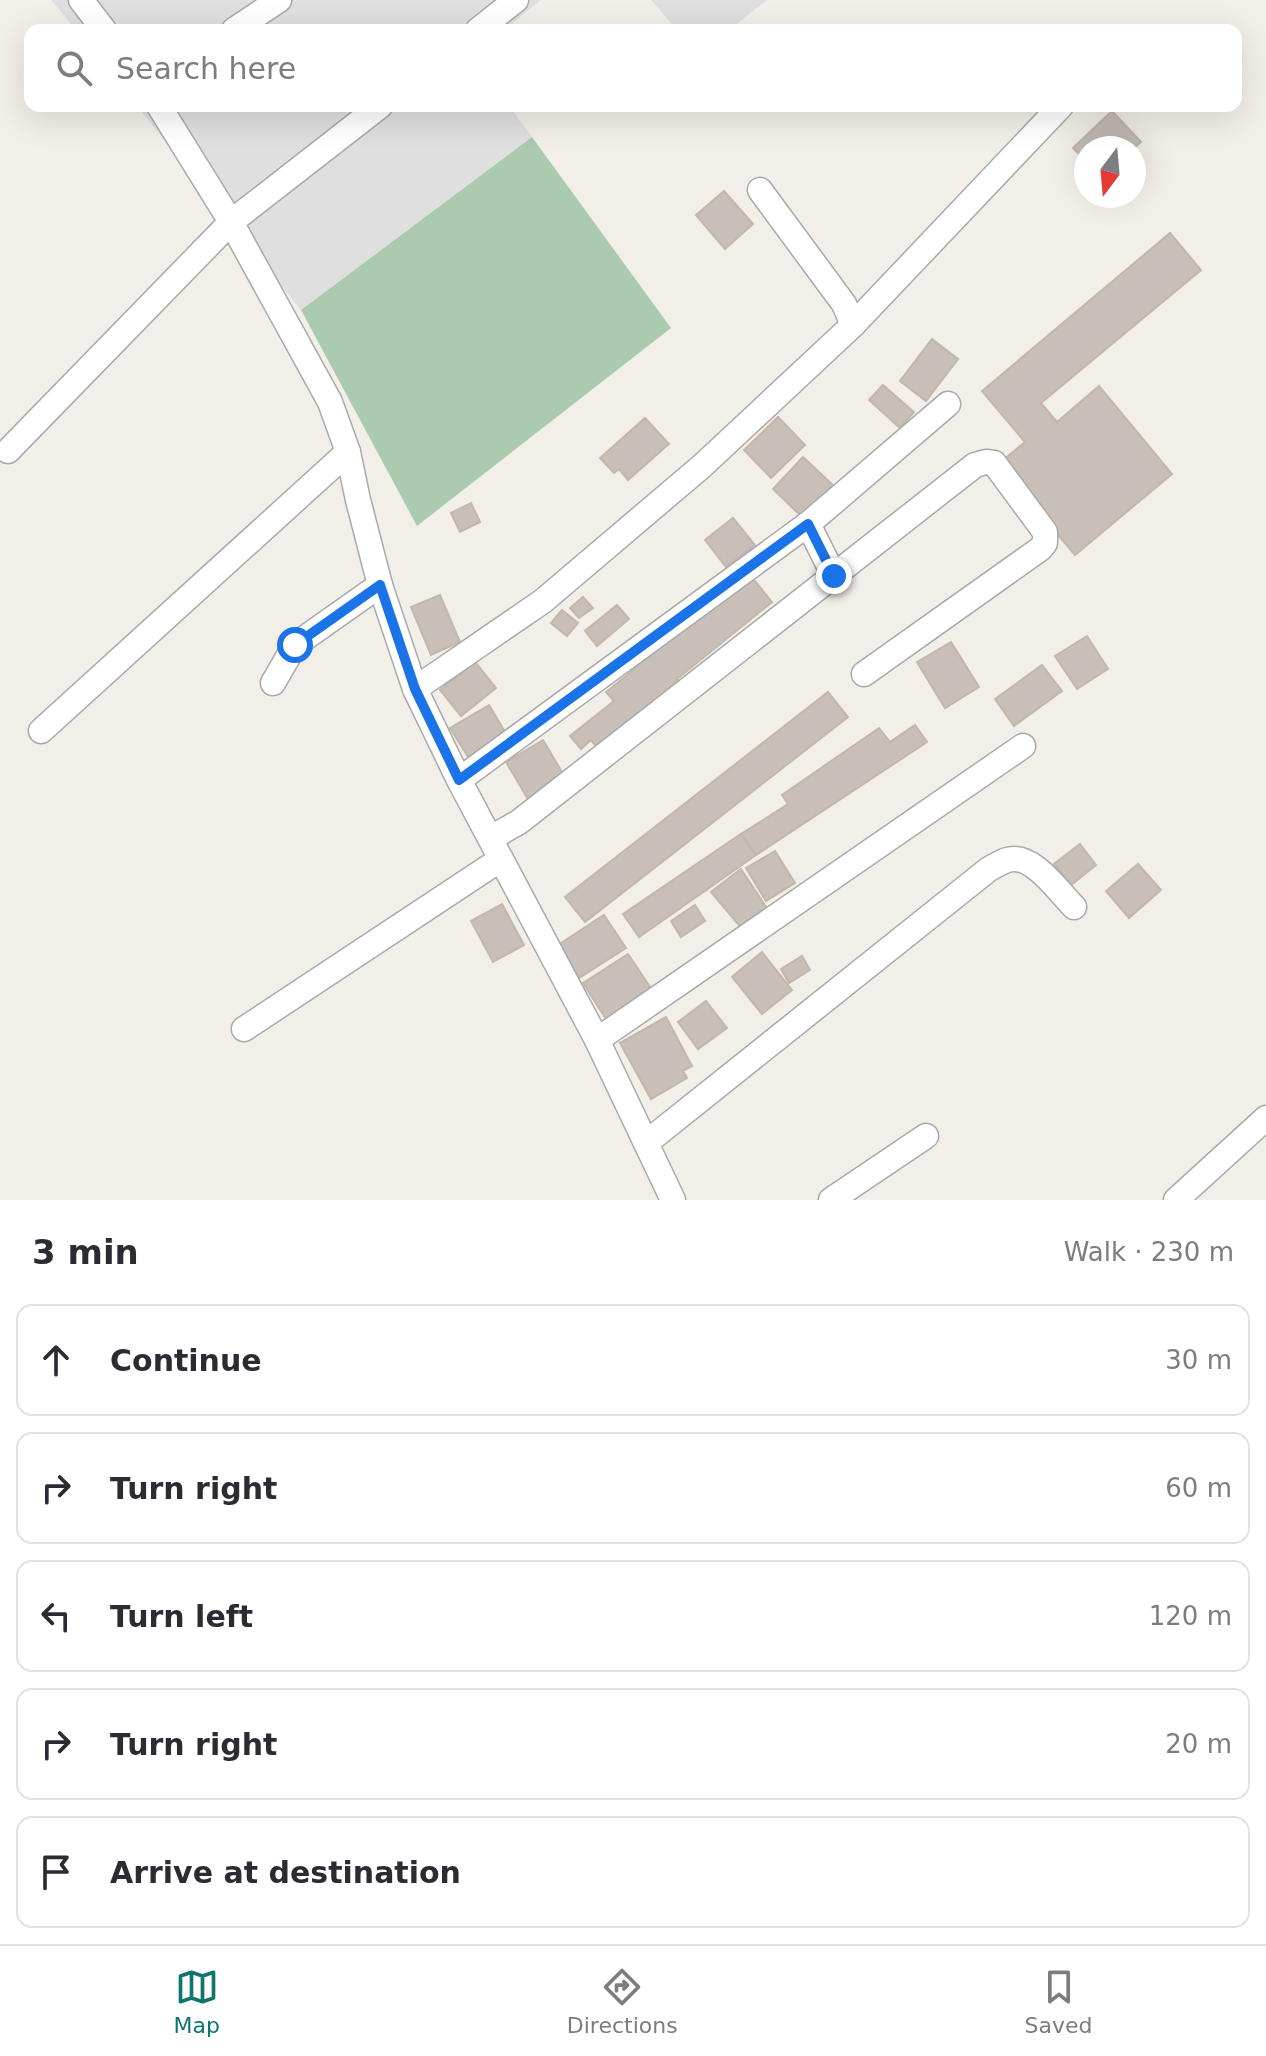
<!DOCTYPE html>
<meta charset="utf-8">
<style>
:root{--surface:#fff;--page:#f7f7f7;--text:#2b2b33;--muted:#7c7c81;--line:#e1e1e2;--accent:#0f766e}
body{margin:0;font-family:"DejaVu Sans",sans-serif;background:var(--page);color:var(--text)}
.compass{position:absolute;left:1074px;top:136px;width:72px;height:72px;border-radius:50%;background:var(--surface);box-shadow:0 8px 32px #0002;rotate:196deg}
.stop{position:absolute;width:24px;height:24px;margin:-18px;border:6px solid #1a73e8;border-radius:50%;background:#fff}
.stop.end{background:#1a73e8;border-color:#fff;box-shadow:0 2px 8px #0008}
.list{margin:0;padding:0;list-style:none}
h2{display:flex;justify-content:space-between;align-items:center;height:104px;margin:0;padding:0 32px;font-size:34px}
h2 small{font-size:26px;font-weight:400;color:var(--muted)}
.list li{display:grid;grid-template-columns:52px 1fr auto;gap:24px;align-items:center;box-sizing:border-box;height:112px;margin:0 16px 16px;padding:0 16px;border:2px solid var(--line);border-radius:16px}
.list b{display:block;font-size:30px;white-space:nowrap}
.list em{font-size:26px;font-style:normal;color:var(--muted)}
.icon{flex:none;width:44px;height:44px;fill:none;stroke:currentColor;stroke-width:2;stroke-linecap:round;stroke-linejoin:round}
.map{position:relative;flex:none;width:1266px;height:1200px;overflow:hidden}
.search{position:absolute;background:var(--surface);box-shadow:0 8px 32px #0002;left:24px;right:24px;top:24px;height:88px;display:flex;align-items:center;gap:20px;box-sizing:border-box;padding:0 28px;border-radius:16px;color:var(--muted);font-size:30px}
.sheet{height:744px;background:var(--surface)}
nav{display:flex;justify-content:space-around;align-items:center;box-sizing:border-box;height:112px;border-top:2px solid var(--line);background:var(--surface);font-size:22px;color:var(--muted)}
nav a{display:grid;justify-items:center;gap:4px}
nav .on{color:var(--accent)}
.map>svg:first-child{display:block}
.residential{fill:#e0dfdf}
.cemetery{fill:#aacbaf}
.building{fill:#c7bfb8;stroke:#c4b6ab;stroke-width:2}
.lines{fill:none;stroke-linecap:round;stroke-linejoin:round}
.minor-casing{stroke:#a9a9a9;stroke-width:27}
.minor{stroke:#fff;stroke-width:24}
.route{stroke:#1a73e8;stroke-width:10}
</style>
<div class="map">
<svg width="1266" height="1200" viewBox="0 0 1266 1200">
<rect width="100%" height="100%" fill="#f2efe9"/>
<g class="residential">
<polygon points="51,0 541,0 504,30 76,30"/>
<polygon points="651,0 767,0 729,30 677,30"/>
<polygon points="137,106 509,106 532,137 301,310"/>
</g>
<polygon class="cemetery" points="532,137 671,328 417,526 301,310"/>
<g class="building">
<polygon points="1112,111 1141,142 1134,148 1086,148 1086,161 1073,148"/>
<polygon points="724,191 753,224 725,249 696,215"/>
<polygon points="1170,233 1201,270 1041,403 1057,422 1099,386 1172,474 1075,555 998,464 1025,442 982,391"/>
<polygon points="932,339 958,359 926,401 900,381"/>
<polygon points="883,385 914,412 900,428 869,400"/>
<polygon points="778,417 805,445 771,478 744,450"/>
<polygon points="645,418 669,444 628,480 619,469 614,473 600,458"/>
<polygon points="803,457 835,487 804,519 773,489"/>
<polygon points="471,503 480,522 460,532 451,513"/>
<polygon points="733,518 755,545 726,567 705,540"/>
<polygon points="750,575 772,602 677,679 684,687 602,754 591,740 581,749 570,736 614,701 606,692"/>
<polygon points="440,595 460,642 431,655 411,607"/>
<polygon points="583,597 593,608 579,618 570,608"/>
<polygon points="617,605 629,619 597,646 585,631"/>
<polygon points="562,610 578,623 567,636 551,623"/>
<polygon points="1087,636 1108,669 1077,689 1055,656"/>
<polygon points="951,642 979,687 945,708 917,662"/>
<polygon points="475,662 496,688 461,716 440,690"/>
<polygon points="1042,665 1062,691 1014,726 995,699"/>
<polygon points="828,692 848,717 585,922 565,897"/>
<polygon points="489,705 508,737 470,760 450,728"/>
<polygon points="915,725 927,742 756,855 741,834 788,804 782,795 879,728 890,742"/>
<polygon points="543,740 566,779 529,801 506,762"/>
<polygon points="741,834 756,855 639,937 623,914"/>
<polygon points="1080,844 1096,865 1071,885 1054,864"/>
<polygon points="775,851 795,883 766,901 746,868"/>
<polygon points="1138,864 1161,890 1129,918 1106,891"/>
<polygon points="741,869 768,910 743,930 711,892"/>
<polygon points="502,904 524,945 493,962 471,921"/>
<polygon points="695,905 705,921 681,937 671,921"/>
<polygon points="604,915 626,948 579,978 558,945"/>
<polygon points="762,952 792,990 762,1014 732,977"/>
<polygon points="628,954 652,990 606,1019 583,983"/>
<polygon points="802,956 810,970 789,983 781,969"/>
<polygon points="706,1001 727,1028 698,1049 678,1022"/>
<polygon points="666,1017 692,1066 683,1071 687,1078 651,1099 620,1043"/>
</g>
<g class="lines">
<g class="minor-casing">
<g id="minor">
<polyline points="81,0 104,30"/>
<polyline points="234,30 279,0"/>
<polyline points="478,30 516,0"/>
<polyline points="159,106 231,222 330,402 348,452 358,500 380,585 415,689 459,780 597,1040 673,1200"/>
<polyline points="760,190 844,304 853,325"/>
<polyline points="8,451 231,222 380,106"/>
<polyline points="808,524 834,576"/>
<polyline points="273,683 295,645 380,585"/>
<polyline points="415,689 543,601 702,466 853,325 1061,106"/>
<polyline points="41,731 348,452"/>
<polyline points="459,780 808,524 948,404"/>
<polyline points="491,838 519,822 975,465 986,462 994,463 1045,532 1045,543 1040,549 864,674"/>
<polyline points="244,1029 501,859"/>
<polyline points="597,1040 1023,746"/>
<path d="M646,1143l343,-274c6,-3 12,-7 18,-9 25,-8 51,31 67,47"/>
<polyline points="831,1200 926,1136"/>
<polyline points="1176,1200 1266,1118"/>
</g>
</g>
<use href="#minor" class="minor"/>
</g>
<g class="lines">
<polyline class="route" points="295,645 380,585 415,689 459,780 808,524 834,576"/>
</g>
</svg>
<svg class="compass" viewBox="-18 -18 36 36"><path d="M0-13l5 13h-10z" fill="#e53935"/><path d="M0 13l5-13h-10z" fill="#7c7c81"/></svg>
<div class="stop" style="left:295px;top:645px"></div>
<div class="stop end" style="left:834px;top:576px"></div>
<div class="search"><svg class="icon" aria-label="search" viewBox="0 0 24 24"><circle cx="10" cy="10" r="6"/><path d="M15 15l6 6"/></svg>Search here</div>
</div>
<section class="sheet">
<h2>3 min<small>Walk · 230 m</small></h2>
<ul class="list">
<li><svg class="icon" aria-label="ahead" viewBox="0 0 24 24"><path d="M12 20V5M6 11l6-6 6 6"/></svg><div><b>Continue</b></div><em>30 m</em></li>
<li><svg class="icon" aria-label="right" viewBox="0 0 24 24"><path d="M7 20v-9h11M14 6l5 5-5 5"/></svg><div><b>Turn right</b></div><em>60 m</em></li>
<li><svg class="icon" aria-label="left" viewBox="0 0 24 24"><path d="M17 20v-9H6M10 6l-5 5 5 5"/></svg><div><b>Turn left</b></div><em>120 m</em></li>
<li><svg class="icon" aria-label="right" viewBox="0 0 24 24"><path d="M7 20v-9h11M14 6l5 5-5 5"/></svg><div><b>Turn right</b></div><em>20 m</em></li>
<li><svg class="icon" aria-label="arrive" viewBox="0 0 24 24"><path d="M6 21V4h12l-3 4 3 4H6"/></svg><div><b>Arrive at destination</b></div></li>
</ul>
</section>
<nav>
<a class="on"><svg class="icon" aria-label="map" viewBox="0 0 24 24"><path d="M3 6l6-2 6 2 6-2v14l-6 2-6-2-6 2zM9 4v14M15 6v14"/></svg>Map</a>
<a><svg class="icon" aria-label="directions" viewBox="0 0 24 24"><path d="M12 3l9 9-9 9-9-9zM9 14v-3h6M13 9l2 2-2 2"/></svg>Directions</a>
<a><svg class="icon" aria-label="saved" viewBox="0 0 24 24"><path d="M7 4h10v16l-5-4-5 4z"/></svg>Saved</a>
</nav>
